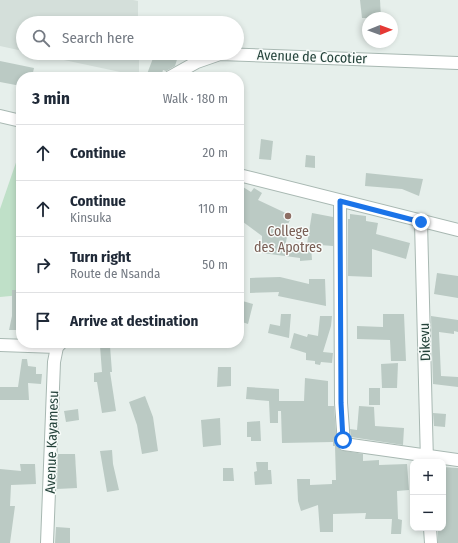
<!DOCTYPE html>
<meta charset="utf-8">
<style>
:root{--surface:#fff;--page:#f6f6f7;--text:#1f2937;--muted:#747a83;--line:#e0e1e3}
body{margin:0;font-family:"Fira Sans Condensed",sans-serif;background:var(--page);color:var(--text)}
.controls{position:absolute;right:12px;bottom:12px;display:grid;overflow:hidden;border-radius:8px;box-shadow:0 2px 6px #0003}
.controls button{width:36px;height:36px;display:grid;place-items:center;padding:0;border:0;border-bottom:1px solid var(--line);background:var(--surface);color:var(--text);font:20px sans-serif}
.compass{position:absolute;left:362px;top:12px;width:36px;height:36px;border-radius:50%;background:var(--surface);box-shadow:0 2px 6px #0003;rotate:89deg}
.stop{position:absolute;width:12px;height:12px;margin:-9px;border:3px solid #1a73e8;border-radius:50%;background:#fff}
.stop.end{background:#1a73e8;border-color:#fff;box-shadow:0 1px 4px #0008}
.list{margin:0;padding:0;list-style:none}
h2{display:flex;justify-content:space-between;align-items:center;height:52px;margin:0;padding:0 16px;font-size:17px}
h2 small{font-size:13px;font-weight:400;color:var(--muted)}
.list li{display:grid;grid-template-columns:26px 1fr auto;gap:12px;align-items:center;box-sizing:border-box;height:56px;padding:0 16px;border-top:1px solid var(--line)}
.list b{display:block;font-size:15px;white-space:nowrap}
.list p{margin:0;font-size:13px;white-space:nowrap;color:var(--muted)}
.list em{font-size:13px;font-style:normal;color:var(--muted)}
.icon{flex:none;width:22px;height:22px;fill:none;stroke:currentColor;stroke-width:2;stroke-linecap:round;stroke-linejoin:round}
.map{position:relative;flex:none;width:458px;height:543px;overflow:hidden}
.search{position:absolute;background:var(--surface);box-shadow:0 2px 6px #0003;left:16px;top:16px;width:228px;height:44px;display:flex;align-items:center;gap:10px;box-sizing:border-box;padding:0 14px;border-radius:22px;color:var(--muted);font-size:15px}
.panel{position:absolute;background:var(--surface);box-shadow:0 2px 6px #0003;left:16px;top:72px;width:228px;height:276px;border-radius:16px}
.map>svg:first-child{display:block}
.built{fill:#d4dfda}
.green{fill:#bfe0c8}
.building{fill:#bbcac4}
.lines{fill:none;stroke-linecap:round;stroke-linejoin:round}
.minor-casing{stroke:#a8b8b2;stroke-width:14}
.tertiary-casing{stroke:#a8b8b2;stroke-width:14}
.minor{stroke:#fff;stroke-width:12}
.tertiary{stroke:#fff;stroke-width:12}
.route{stroke:#1a73e8;stroke-width:5}
.education-dot{fill:#8d6e63;stroke:#f7fbf9;stroke-width:1.5}
.labels{text-anchor:middle;dominant-baseline:central;stroke-width:3;stroke-linejoin:round;paint-order:stroke}
.street-label{font-size:14px;fill:#24423a;stroke:#f7fbf9}
.education-label{font-size:14px;fill:#785e54;stroke:#f7fbf9}
</style>
<div class="map">
<svg width="458" height="543" viewBox="0 0 458 543">
<rect width="100%" height="100%" fill="#e6efeb"/>
<g class="built">
<polygon points="0,0 133,0 138,1 138,23 23,23 23,51 0,46"/>
<polygon points="31,53 139,53 139,76"/>
</g>
<polygon class="green" points="21,148 21,295 0,297 0,209"/>
<g class="building">
<polygon points="360,0 380,0 381,18 362,18"/>
<polygon points="155,53 179,53 175,66 166,71 163,70 161,77 147,74"/>
<polygon points="0,61 34,68 32,77 21,77 21,86 0,82"/>
<polygon points="261,139 273,141 271,160 259,159"/>
<polygon points="306,155 315,156 315,168 305,167"/>
<polygon points="366,173 423,179 419,196 402,189 365,186"/>
<polygon points="243,187 251,192 254,188 262,193 258,200 292,216 282,236 287,237 285,247 311,246 312,260 300,261 300,258 262,253 262,236 239,219 239,193"/>
<polygon points="312,213 333,217 333,246 307,244"/>
<polygon points="350,214 366,216 366,221 378,223 376,234 410,243 406,259 372,249 372,277 348,276 348,219 350,219"/>
<polygon points="437,273 458,276 458,298 434,294"/>
<polygon points="280,277 309,284 309,279 325,279 326,306 278,296 279,292 250,293 250,278"/>
<polygon points="12,290 21,290 21,330 9,330 12,316"/>
<polygon points="239,300 253,304 248,324 239,321"/>
<polygon points="281,314 291,314 289,338 268,333 270,324 280,326"/>
<polygon points="383,314 404,314 406,361 391,361 390,340 357,339 357,326 383,327"/>
<polygon points="320,316 332,316 331,326 323,352 333,353 332,363 321,362 320,365 315,364 315,361 306,360 306,353 290,348 294,333 307,337 308,334 318,336"/>
<polygon points="431,316 458,320 458,332 454,331 454,334 439,332 441,376 458,377 458,387 433,384"/>
<polygon points="100,346 110,346 112,372 110,372 116,411 102,413 97,382 94,382 94,373 102,372"/>
<polygon points="22,359 27,359 28,366 36,367 36,374 42,374 41,384 28,383 29,400 0,400 0,387 18,387"/>
<polygon points="398,363 397,388 382,388 381,364"/>
<polygon points="218,367 231,367 231,386 217,387"/>
<polygon points="305,378 328,381 328,406 334,406 337,445 340,450 363,454 363,461 379,460 379,465 407,464 409,490 397,491 398,519 402,520 401,534 391,534 392,519 365,519 366,513 333,514 333,532 320,532 318,505 301,511 298,501 297,479 310,479 310,485 332,484 332,480 336,480 335,446 333,446 333,442 282,443 281,411 278,411 278,423 270,423 269,401 246,399 247,387 279,389 279,401 304,401"/>
<rect x="369" y="388" width="11" height="17"/>
<polygon points="145,396 153,417 158,451 142,454 137,425 129,402"/>
<polygon points="359,406 374,407 375,426 404,428 403,445 351,437 350,429 357,430"/>
<polygon points="78,409 79,420 66,422 64,411"/>
<polygon points="433,413 446,414 445,427 434,426"/>
<polygon points="220,418 221,445 203,447 201,420"/>
<polygon points="260,421 261,441 251,441 251,437 247,437 247,422"/>
<polygon points="112,450 113,464 119,490 107,492 100,451"/>
<polygon points="58,454 75,454 77,488 57,489"/>
<polygon points="256,462 268,462 268,470 271,470 272,484 255,485 254,472 257,471"/>
<polygon points="20,464 35,464 36,484 11,485 10,506 15,506 10,543 0,543 0,469 21,471"/>
<polygon points="443,467 458,468 458,543 438,543 438,528 443,528"/>
<polygon points="223,468 233,468 234,481 223,481"/>
<polygon points="56,527 70,528 70,543 55,543"/>
</g>
<g class="lines">
<g class="minor-casing">
<g id="minor">
<polyline points="170,77 197,62 220,54 458,63"/>
<polyline points="340,201 341,403 344,444 458,460"/>
<polyline points="421,222 427,462"/>
<polyline points="0,345 57,347"/>
<polyline points="430,528 431,543"/>
<polyline points="47,543 54,362 57,347 61,343"/>
</g>
</g>
<g class="tertiary-casing">
<g id="tertiary">
<polyline points="0,116 21,121"/>
<polyline points="239,175 458,230"/>
</g>
</g>
<use href="#minor" class="minor"/>
<use href="#tertiary" class="tertiary"/>
</g>
<g class="lines">
<polyline class="route" points="343,440 341,403 340,201 421,222"/>
</g>
<circle class="education-dot" cx="288" cy="216" r="4"/>
<g class="labels">
<g class="street-label">
<text transform="translate(312 57) rotate(2)">Avenue de Cocotier</text>
<text transform="translate(425 342) rotate(-92)">Dikevu</text>
<text transform="translate(52 442) rotate(-88)">Avenue Kayamesu</text>
</g>
<g class="education-label">
<text x="288" y="231">College<tspan x="288" dy="16">des Apotres</tspan></text>
</g>
</g>
</svg>
<div class="controls">
<button>+</button>
<button>−</button>
</div>
<svg class="compass" viewBox="-18 -18 36 36"><path d="M0-13l5 13h-10z" fill="#e53935"/><path d="M0 13l5-13h-10z" fill="#747a83"/></svg>
<div class="stop" style="left:343px;top:440px"></div>
<div class="stop end" style="left:421px;top:222px"></div>
<div class="search"><svg class="icon" aria-label="search" viewBox="0 0 24 24"><circle cx="10" cy="10" r="6"/><path d="M15 15l6 6"/></svg>Search here</div>
<section class="panel">
<h2>3 min<small>Walk · 180 m</small></h2>
<ul class="list">
<li><svg class="icon" aria-label="ahead" viewBox="0 0 24 24"><path d="M12 20V5M6 11l6-6 6 6"/></svg><div><b>Continue</b></div><em>20 m</em></li>
<li><svg class="icon" aria-label="ahead" viewBox="0 0 24 24"><path d="M12 20V5M6 11l6-6 6 6"/></svg><div><b>Continue</b><p>Kinsuka</p></div><em>110 m</em></li>
<li><svg class="icon" aria-label="right" viewBox="0 0 24 24"><path d="M7 20v-9h11M14 6l5 5-5 5"/></svg><div><b>Turn right</b><p>Route de Nsanda</p></div><em>50 m</em></li>
<li><svg class="icon" aria-label="arrive" viewBox="0 0 24 24"><path d="M6 21V4h12l-3 4 3 4H6"/></svg><div><b>Arrive at destination</b></div></li>
</ul>
</section>
</div>
